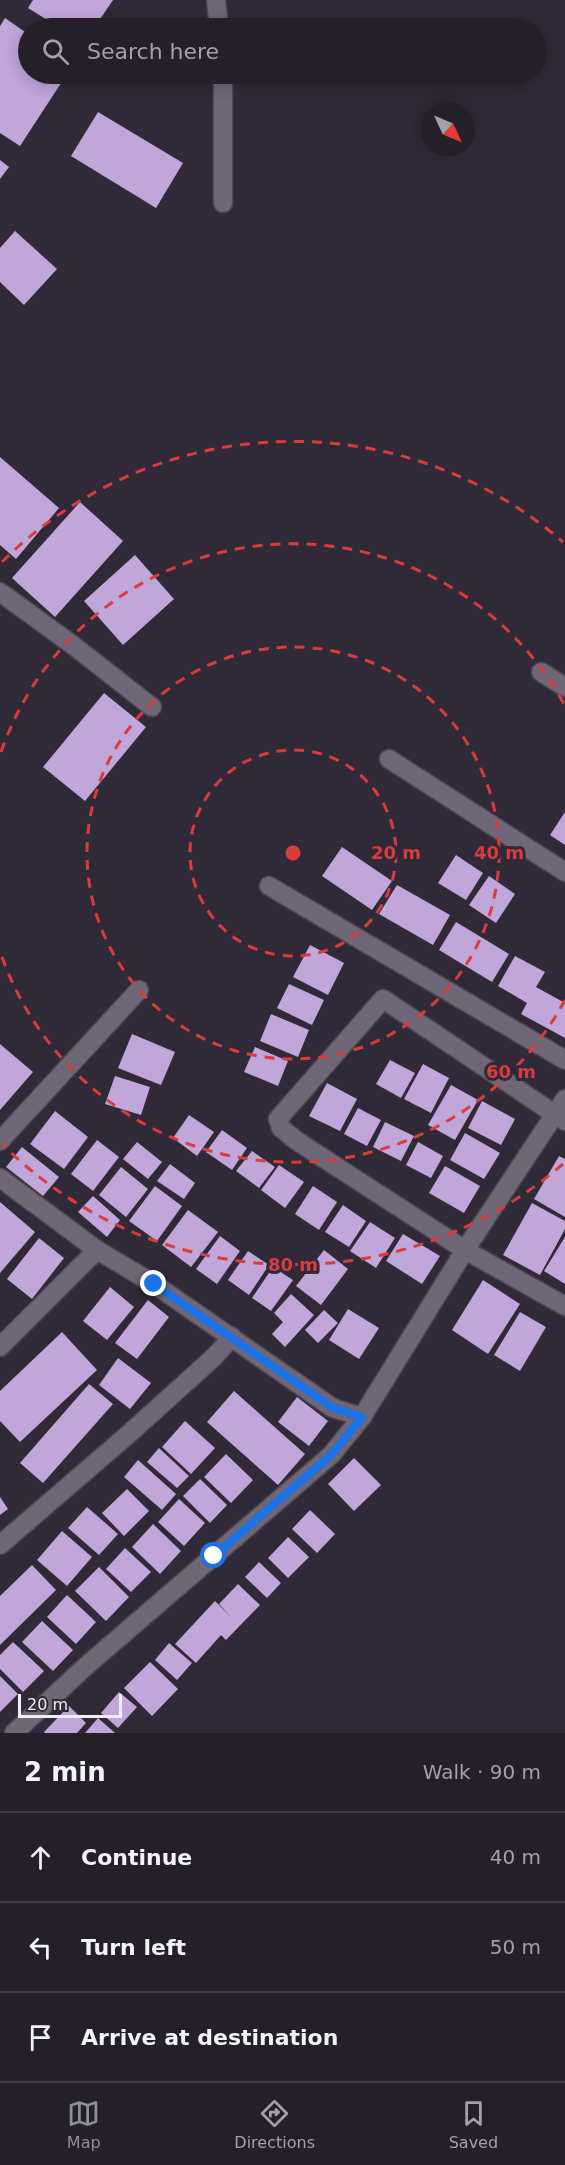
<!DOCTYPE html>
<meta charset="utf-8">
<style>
:root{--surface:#241f29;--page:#2c2731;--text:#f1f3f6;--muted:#a3a2a8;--line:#413d46;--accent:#8c9099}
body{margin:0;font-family:"DejaVu Sans",sans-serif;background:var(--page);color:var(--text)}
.compass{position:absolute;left:421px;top:102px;width:54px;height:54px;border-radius:50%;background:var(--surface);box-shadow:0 3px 15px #0003;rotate:134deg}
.scale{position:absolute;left:18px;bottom:15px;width:104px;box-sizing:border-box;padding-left:6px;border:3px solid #f1edf6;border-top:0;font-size:16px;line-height:21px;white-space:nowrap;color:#f1edf6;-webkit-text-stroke:4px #302937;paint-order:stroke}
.stop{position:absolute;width:18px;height:18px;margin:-14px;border:4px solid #1a73e8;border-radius:50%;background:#fff}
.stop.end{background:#1a73e8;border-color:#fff;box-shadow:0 2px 6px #0008}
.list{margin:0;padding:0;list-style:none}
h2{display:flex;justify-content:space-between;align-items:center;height:78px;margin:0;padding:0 24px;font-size:26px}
h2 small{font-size:20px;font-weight:400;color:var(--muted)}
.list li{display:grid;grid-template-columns:39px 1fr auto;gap:18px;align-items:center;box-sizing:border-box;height:90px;padding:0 24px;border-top:2px solid var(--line)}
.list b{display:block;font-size:22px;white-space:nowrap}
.list em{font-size:20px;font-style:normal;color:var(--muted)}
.icon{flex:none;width:33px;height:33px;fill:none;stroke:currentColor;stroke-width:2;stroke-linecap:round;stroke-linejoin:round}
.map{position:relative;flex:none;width:565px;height:1733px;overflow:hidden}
.search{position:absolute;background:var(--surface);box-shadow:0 3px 15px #0003;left:18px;right:18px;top:18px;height:66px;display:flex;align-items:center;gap:15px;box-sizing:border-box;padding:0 21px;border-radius:33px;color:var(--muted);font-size:22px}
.sheet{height:348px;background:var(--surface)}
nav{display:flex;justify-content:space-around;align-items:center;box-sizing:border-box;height:84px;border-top:2px solid var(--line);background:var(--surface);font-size:16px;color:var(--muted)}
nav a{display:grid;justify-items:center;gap:3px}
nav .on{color:var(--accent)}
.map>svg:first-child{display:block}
.building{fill:#c0a6d9}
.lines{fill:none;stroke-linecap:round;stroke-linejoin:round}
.minor-casing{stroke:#4c4652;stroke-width:21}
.minor{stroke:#6f6778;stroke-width:18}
.route{stroke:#1a73e8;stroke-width:8}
.ring{fill:none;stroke:#d93c3d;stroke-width:3;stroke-dasharray:10 8}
.centre{fill:#d93c3d;stroke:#302937;stroke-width:3}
.ring-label{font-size:18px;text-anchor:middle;font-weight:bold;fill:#d93c3d;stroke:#302937;stroke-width:6;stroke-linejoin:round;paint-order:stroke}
</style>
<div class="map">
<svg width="565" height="1733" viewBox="0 0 565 1733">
<rect width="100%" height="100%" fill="#302937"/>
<g class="building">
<polygon points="33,0 113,0 94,28 60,28 28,8"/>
<polygon points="5,18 28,34 28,74 67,74 20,146 0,133 0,26"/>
<polygon points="98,112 183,163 156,208 71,156"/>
<polygon points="0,160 9,167 0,179"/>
<polygon points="15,231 57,269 24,305 0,282 0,248"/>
<polygon points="0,457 59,508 16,559 0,545"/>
<polygon points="80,502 123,541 55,617 12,578"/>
<polygon points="135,555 174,599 123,645 84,601"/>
<polygon points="104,693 146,727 85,801 43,767"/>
<polygon points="565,812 565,845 550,835"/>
<polygon points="342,847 392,881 372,910 322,876"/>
<polygon points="456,855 483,873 466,900 438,883"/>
<polygon points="489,876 515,894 496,923 469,905"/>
<polygon points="397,885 450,915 433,945 379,914"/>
<polygon points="456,922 509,954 492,982 439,950"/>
<polygon points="310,945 344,963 328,995 293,977"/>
<polygon points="515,956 545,972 536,987 565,1003 565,1038 521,1014 527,1003 498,986"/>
<polygon points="289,984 324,1000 312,1025 277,1008"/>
<polygon points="271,1014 309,1030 298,1057 260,1041"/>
<polygon points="132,1034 175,1052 161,1085 118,1068"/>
<polygon points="0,1044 33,1072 0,1110"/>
<polygon points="255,1047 288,1061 278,1086 244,1072"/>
<polygon points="390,1060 415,1073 401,1098 376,1084"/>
<polygon points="423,1064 449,1078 431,1113 404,1099"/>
<polygon points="115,1076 150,1087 141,1115 105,1104"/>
<polygon points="327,1083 357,1099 340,1131 309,1116"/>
<polygon points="451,1085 478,1100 455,1140 428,1125"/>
<polygon points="482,1101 515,1119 501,1145 468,1128"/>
<polygon points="358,1108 381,1120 367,1146 344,1134"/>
<polygon points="55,1111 88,1137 64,1169 30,1144"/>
<polygon points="189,1115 214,1132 197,1156 173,1138"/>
<polygon points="385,1122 414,1136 401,1161 373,1147"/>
<polygon points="222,1130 247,1148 232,1170 206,1152"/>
<polygon points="465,1133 500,1153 484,1179 450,1160"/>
<polygon points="97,1140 119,1157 93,1191 71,1174"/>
<polygon points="137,1142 162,1162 148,1179 123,1159"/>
<polygon points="418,1142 443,1156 431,1178 406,1165"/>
<polygon points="22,1147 59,1177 43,1196 6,1167"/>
<polygon points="252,1151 275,1167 259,1188 236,1171"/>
<polygon points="559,1156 565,1159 565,1217 534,1199"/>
<polygon points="170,1164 195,1183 184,1199 157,1181"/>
<polygon points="279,1165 304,1182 285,1208 261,1190"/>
<polygon points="445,1166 480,1186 464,1213 429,1193"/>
<polygon points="121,1167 148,1189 126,1217 99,1195"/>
<polygon points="155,1186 182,1206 157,1241 129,1221"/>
<polygon points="313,1186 337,1202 319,1230 295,1214"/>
<polygon points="93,1196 120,1220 107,1237 78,1212"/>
<polygon points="0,1202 35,1232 0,1273"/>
<polygon points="532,1203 565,1221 565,1229 540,1275 503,1255"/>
<polygon points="343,1205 366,1221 349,1247 325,1232"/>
<polygon points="188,1210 218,1232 191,1267 162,1245"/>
<polygon points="370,1222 395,1238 376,1268 350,1251"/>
<polygon points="403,1234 440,1256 422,1284 386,1261"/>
<polygon points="220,1236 240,1251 217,1284 196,1269"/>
<polygon points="565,1237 565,1284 544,1271"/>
<polygon points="39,1238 64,1258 32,1299 7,1279"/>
<polygon points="324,1250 348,1269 321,1305 296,1286"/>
<polygon points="248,1251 269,1265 249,1295 228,1280"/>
<polygon points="273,1267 293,1280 271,1311 252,1298"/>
<polygon points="483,1280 520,1304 488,1354 452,1330"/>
<polygon points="110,1287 134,1307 107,1340 83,1321"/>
<polygon points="291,1294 314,1315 285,1347 272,1334 283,1322 274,1313"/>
<polygon points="148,1300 169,1317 137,1359 115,1343"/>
<polygon points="348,1309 379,1328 359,1359 329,1340"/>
<polygon points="324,1310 338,1323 318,1343 305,1330"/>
<polygon points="520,1312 546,1327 520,1371 494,1355"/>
<polygon points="62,1332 97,1370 20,1442 0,1421 0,1391"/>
<polygon points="118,1358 151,1383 130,1409 99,1385"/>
<polygon points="89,1384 113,1404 43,1483 20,1463"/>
<polygon points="234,1391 305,1454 278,1485 207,1422"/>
<polygon points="297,1397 328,1421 309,1446 278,1422"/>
<polygon points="185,1421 215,1448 191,1474 162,1447"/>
<polygon points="159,1448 189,1476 177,1488 147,1462"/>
<polygon points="226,1454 253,1480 231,1503 204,1477"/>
<polygon points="354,1458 381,1485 354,1511 328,1484"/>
<polygon points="138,1460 176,1494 162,1510 124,1477"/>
<polygon points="200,1479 227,1505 210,1523 183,1496"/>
<polygon points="127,1489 149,1511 124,1536 102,1513"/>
<polygon points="0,1497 8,1509 0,1515"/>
<polygon points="179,1499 205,1523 184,1546 158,1522"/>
<polygon points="87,1507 118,1534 99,1555 68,1528"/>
<polygon points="310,1510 335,1534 317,1553 292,1529"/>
<polygon points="153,1524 181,1551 160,1574 132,1547"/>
<polygon points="62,1531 92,1557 67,1586 37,1560"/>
<polygon points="288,1537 309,1557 288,1578 268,1558"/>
<polygon points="125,1548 151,1572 131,1592 106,1569"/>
<polygon points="259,1562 281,1583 267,1598 245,1577"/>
<polygon points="32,1565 56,1590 0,1645 0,1596"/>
<polygon points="99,1567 129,1597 106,1621 75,1591"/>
<polygon points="238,1584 260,1605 226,1640 221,1635 196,1663 175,1644 215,1601 230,1616 219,1604"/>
<polygon points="67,1595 96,1622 76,1644 47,1617"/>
<polygon points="42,1621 73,1650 53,1671 22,1642"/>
<polygon points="13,1642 44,1671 23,1692 0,1669 0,1655"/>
<polygon points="169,1643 192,1663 177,1680 155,1660"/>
<polygon points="150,1662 178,1689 152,1716 124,1688"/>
<polygon points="0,1676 18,1694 0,1712"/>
<polygon points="119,1692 137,1707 118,1728 101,1713"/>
<polygon points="69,1706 86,1723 77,1733 45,1733 44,1732"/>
<polygon points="98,1718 115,1733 85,1733"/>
</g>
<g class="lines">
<g class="minor-casing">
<g id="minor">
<polyline points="216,0 219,28"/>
<polyline points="223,203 223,74"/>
<polyline points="0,592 74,646 152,707"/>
<polyline points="541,672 565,687"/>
<polyline points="389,759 565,872"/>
<polyline points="269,886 565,1060"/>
<polyline points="565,1121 383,999 278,1119 281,1128 297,1141 465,1250 565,1306"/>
<polyline points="0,1141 139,990"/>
<polyline points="0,1178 97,1250 154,1284 333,1408 362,1417 331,1455 86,1666 14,1733"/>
<polyline points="0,1347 97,1250"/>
<polyline points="362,1417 465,1250 565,1099"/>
<polyline points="0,1545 131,1432 214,1357 232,1337"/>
</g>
</g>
<use href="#minor" class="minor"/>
</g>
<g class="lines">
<polyline class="route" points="154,1284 333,1408 362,1417 331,1455 214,1556"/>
</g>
<g class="ring">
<circle cx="293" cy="853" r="103"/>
<circle cx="293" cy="853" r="206"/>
<path d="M565 1000A309 309 0 0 1 1 954M1 752A309 309 0 0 1 565 706"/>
<path d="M563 1164A412 412 0 0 1 2 1144M2 562A412 412 0 0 1 563 542"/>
</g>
<circle cx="293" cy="853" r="9" class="centre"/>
<g class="ring-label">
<text x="396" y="859">20 m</text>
<text x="499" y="859">40 m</text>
<text x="511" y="1078">60 m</text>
<text x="293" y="1271">80 m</text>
</g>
</svg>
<svg class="compass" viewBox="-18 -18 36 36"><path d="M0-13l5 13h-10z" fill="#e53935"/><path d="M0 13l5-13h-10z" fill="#a3a2a8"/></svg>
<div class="scale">20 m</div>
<div class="stop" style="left:214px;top:1556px"></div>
<div class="stop end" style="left:154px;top:1284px"></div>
<div class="search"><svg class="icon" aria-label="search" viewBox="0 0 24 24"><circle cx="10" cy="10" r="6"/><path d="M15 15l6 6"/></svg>Search here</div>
</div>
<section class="sheet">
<h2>2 min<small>Walk · 90 m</small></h2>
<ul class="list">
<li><svg class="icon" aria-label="ahead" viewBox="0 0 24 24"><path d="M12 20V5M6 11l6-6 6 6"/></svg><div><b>Continue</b></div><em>40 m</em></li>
<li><svg class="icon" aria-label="left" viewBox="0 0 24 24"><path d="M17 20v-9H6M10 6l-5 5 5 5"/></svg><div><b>Turn left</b></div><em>50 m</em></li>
<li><svg class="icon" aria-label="arrive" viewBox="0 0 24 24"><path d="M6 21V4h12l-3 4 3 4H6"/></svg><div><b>Arrive at destination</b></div></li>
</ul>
</section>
<nav>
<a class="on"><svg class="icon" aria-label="map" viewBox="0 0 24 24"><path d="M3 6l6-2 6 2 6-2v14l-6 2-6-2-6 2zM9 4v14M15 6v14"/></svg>Map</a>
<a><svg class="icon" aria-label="directions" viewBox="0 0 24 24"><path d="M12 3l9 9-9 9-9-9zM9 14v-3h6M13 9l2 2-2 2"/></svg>Directions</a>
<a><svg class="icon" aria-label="saved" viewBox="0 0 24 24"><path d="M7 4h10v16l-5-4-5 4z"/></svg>Saved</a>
</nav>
